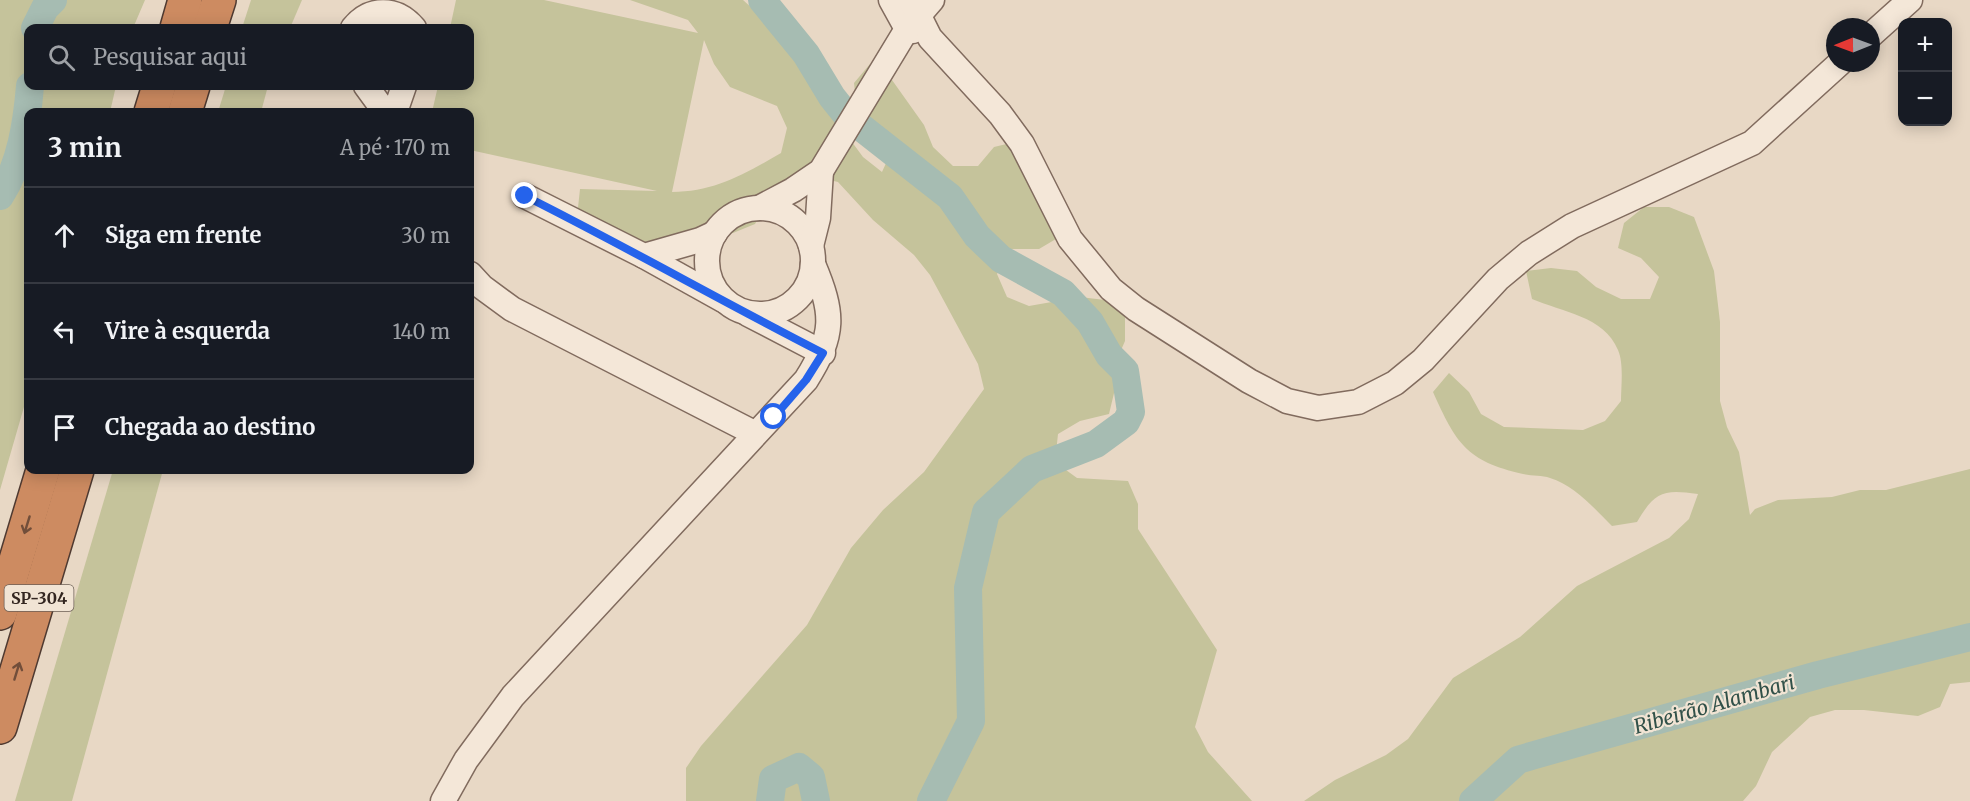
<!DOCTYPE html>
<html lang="pt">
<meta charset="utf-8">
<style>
:root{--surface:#171b24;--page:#20242c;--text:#f1f3f6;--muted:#9ea1a6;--line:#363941}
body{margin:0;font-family:Merriweather,serif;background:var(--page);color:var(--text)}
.controls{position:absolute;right:18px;top:18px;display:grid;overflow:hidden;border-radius:12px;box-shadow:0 3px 15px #0003}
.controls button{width:54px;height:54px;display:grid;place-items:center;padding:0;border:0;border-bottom:2px solid var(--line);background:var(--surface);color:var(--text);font:30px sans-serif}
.compass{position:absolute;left:1826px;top:18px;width:54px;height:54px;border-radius:50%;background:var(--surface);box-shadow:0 3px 15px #0003;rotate:269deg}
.stop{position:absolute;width:18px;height:18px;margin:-14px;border:4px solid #2563eb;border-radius:50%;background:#fff}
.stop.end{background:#2563eb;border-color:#fff;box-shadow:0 2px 6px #0008}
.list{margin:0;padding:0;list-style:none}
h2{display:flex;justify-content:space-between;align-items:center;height:78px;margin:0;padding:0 24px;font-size:26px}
h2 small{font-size:20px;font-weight:400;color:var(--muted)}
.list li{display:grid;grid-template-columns:39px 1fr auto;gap:18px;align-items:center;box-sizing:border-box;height:96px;padding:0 24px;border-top:2px solid var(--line)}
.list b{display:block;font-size:22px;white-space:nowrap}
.list em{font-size:20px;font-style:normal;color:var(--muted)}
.icon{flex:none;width:33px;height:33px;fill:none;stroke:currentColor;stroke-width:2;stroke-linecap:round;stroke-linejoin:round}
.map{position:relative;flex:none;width:1970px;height:801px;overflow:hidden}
.search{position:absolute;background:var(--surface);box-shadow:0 3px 15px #0003;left:24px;top:24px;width:450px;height:66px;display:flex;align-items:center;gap:15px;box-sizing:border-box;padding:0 21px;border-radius:12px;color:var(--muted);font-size:22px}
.panel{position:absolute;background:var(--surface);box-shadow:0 3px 15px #0003;left:24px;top:108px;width:450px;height:366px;border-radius:12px}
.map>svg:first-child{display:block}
.green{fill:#c5c39b;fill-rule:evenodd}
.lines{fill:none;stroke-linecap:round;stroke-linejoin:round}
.river{stroke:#a6bcb2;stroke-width:28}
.minor-casing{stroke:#816b5e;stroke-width:27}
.highway-casing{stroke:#4f3a31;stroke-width:36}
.minor{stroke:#f4e7d8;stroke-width:24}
.highway{stroke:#cd8b61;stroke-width:33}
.oneway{stroke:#714e3a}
.route{stroke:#2563eb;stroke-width:8}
.labels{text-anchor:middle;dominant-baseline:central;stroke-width:4.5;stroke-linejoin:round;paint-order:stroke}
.shield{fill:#f1e4d4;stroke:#6c5f56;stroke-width:1.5}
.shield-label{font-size:16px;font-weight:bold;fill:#332620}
.water-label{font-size:20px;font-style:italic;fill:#315149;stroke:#f1e4d4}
</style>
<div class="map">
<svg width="1970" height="801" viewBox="0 0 1970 801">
<rect width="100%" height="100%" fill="#e8d8c5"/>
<g class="green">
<polygon points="0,0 145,0 133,28 28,28 28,86 116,86 110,112 28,112 28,393 0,490"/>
<polygon points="251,0 302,0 290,28 242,28"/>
<path d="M456,0h88l154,33 -10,-13 -58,-20h113l50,45 29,48 10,22 31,42 19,15 10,-22 -35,-38 -3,-29 16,-19 22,16 32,45 9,22 20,19h25l16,-19 25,-6 42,95 -22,13h-29l-13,25 10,23 22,9 51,-9 25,3 20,16v25l-10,23v25l-6,25 -29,7 -22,13 -3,28 22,16 51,3 10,23v25l79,121 -22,77 13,25 44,49h-566v-33l15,-22 106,-121 44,-77 32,-38 41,-38 60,-83 -6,-25 -48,-89 -16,-20 -41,-35 -35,-38 -25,-6 -45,25 -13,23 -22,9 -51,13 -51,-3 -54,-26 3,-28 77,2 -187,-41v-38h-38l6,-26h32v-58h-20zM704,40l10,24 16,23 47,19 10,22 -6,25c-36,21 -67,39 -109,39z"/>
<polygon points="226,86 268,86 261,112 218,112"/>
<path d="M1644,207h25l25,10 20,54 6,51v79l7,26 12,25 11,63 5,-6 23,-9 54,-3 28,-7h26l84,-21v213l-20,2 -10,23 -22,9 -54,-6h-29l-25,7 -38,35 -16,34 -13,15h-439l31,-21 51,-25 22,-16 45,-61 67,-41 57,-51 92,-48 20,-19 9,-25c-36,-5 -43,-2 -61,28l-25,4c-17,-17 -38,-41 -62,-48 -8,-3 -18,-2 -27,-4 -57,-13 -67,-31 -90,-82l16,-19 20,19 12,22 23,13 79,3 22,-9 16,-20c0,-15 3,-37 -3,-51 -14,-34 -56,-38 -86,-51l-6,-28 25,-3 26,3 19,16 25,12h29l9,-22 -18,-19 -23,-10 6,-25z"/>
<polygon points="113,470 163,470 72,801 15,801"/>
</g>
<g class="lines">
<g class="river">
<polyline points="762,0 806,54 832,97 848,117 950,197 977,236 1001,259 1063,293 1090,322 1109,355 1125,371 1131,412 1126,422 1096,444 1032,469 986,512 968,588 971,721 931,801"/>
<polyline points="35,28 45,8 53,0"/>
<path d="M0,196c21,-32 27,-74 30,-110"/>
<polyline points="770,801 773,779 799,767 811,777 816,801"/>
<polyline points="1473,801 1518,760 1531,756 1818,675 1970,637"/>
</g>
<g class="minor-casing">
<g id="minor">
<polyline points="891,0 907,29 913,31"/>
<polyline points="911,0 930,38 1000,114 1022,144 1070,239 1111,289 1136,309 1249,381 1287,401 1318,408 1358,402 1395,383 1423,360 1498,279 1529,253 1572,226 1752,143 1840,63"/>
<path d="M353,28c17,-21 43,-21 61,0"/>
<polyline points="1871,35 1910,0"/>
<polyline points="366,86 385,112"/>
<polyline points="395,112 404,86"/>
<polyline points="525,196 644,256 700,240 715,233"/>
<polyline points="759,208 793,190 821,171 907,29 932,0"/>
<circle cx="760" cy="261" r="53"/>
<polyline points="811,246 818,218 821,171"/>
<polyline points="644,256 723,300"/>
<polyline points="470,274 482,287 512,309 754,433"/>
<polyline points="748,314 823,353"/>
<path d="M443,801l23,-41 47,-64 293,-316c29,-46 28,-66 7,-116"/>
</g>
</g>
<g class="highway-casing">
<g id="highway">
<polyline points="177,28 185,0"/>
<polyline points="210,28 219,0"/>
<polyline points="151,112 159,86"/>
<polyline points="185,112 193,86"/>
<polyline points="0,613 43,470"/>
<polyline points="0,727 77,470"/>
</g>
</g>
<use href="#minor" class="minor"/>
<use href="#highway" class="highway"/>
</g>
<defs><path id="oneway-shaft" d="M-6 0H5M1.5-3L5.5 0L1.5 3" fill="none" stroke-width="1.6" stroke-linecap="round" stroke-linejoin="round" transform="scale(1.5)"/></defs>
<g class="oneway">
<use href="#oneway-shaft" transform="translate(27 525) rotate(107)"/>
<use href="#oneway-shaft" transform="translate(17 671) rotate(-73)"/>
</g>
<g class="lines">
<path class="route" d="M525,196c100,50 198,106 298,157l-17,27 -32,37"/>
</g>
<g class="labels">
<rect class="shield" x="4.5" y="585" width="69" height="26" rx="4.5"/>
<g class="shield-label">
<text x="39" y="598">SP-304</text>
</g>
<g class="water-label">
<text transform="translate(1714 704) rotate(-16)">Ribeirão Alambari</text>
</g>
</g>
</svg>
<div class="controls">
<button>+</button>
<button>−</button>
</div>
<svg class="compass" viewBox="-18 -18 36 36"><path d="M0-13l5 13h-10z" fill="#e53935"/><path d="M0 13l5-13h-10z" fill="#9ea1a6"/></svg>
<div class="stop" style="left:774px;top:417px"></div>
<div class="stop end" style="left:525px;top:196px"></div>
<div class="search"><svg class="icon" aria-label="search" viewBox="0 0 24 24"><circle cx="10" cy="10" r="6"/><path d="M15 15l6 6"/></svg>Pesquisar aqui</div>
<section class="panel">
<h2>3 min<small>A pé · 170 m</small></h2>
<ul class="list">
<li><svg class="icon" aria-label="ahead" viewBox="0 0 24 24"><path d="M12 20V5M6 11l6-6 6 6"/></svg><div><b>Siga em frente</b></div><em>30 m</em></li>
<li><svg class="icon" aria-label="left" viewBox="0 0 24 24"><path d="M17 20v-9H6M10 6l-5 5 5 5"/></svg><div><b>Vire à esquerda</b></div><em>140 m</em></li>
<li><svg class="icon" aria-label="arrive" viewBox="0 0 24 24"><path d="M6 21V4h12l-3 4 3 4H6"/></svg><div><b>Chegada ao destino</b></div></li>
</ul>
</section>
</div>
